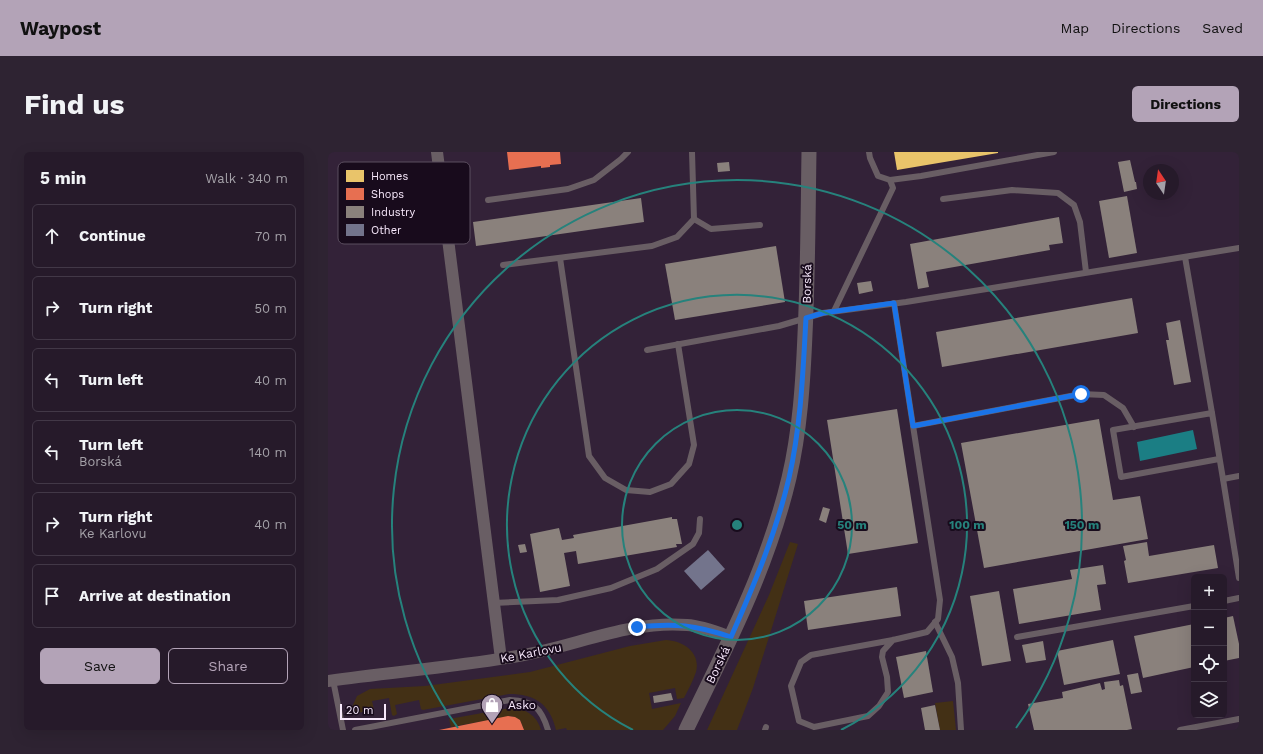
<!DOCTYPE html>
<meta charset="utf-8">
<style>
:root{--surface:#261a2a;--page:#2e2332;--text:#f1f3f6;--muted:#a4a1a8;--line:#423847;--accent:#b3a3b7}
body{margin:0;font-family:"Work Sans",sans-serif;background:var(--page);color:var(--text)}
.controls{position:absolute;right:12px;bottom:12px;display:grid;overflow:hidden;border-radius:6px;box-shadow:0 4px 16px #0002}
.controls button{width:36px;height:36px;display:grid;place-items:center;padding:0;border:0;border-bottom:1px solid var(--line);background:var(--surface);color:var(--text);font:20px sans-serif}
.compass{position:absolute;left:815px;top:12px;width:36px;height:36px;border-radius:50%;background:var(--surface);box-shadow:0 4px 16px #0002;rotate:347deg}
.scale{position:absolute;left:12px;bottom:10px;width:46px;box-sizing:border-box;padding-left:4px;border:2px solid #f8e9fc;border-top:0;font-size:11px;line-height:14px;white-space:nowrap;color:#f8e9fc;-webkit-text-stroke:3px #180b1c;paint-order:stroke}
.stop{position:absolute;width:12px;height:12px;margin:-9px;border:3px solid #1a73e8;border-radius:50%;background:#fff}
.stop.end{background:#1a73e8;border-color:#fff;box-shadow:0 1px 4px #0008}
.list{margin:0;padding:0;list-style:none}
h2{display:flex;justify-content:space-between;align-items:center;height:52px;margin:0;padding:0 16px;font-size:17px}
h2 small{font-size:13px;font-weight:400;color:var(--muted)}
.list li{display:grid;grid-template-columns:26px 1fr auto;gap:12px;align-items:center;box-sizing:border-box;height:64px;margin:0 8px 8px;padding:0 8px;border:1px solid var(--line);border-radius:6px}
.list b{display:block;font-size:15px;white-space:nowrap}
.list p{margin:0;font-size:13px;white-space:nowrap;color:var(--muted)}
.list em{font-size:13px;font-style:normal;color:var(--muted)}
.actions{display:flex;gap:8px;padding:12px 16px}
.actions a{flex:1;padding:9px 0;border:1px solid var(--accent);border-radius:6px;text-align:center;font-size:14px;color:var(--accent)}
.actions .main{background:var(--accent);color:#111}
.icon{flex:none;width:22px;height:22px;fill:none;stroke:currentColor;stroke-width:2;stroke-linecap:round;stroke-linejoin:round}
.map{position:relative;flex:none;width:911px;height:578px;overflow:hidden;border-radius:6px}
header{display:flex;align-items:center;gap:24px;box-sizing:border-box;height:56px;padding:0 20px;background:var(--accent);color:#111}
header strong{font-size:19px}
nav{display:flex;gap:22px;margin-inline-start:auto;font-size:14px}
.intro{display:flex;align-items:center;justify-content:space-between;box-sizing:border-box;height:96px;padding:0 24px}
h1{margin:0;font-size:28px}
.button{padding:10px 18px;border-radius:6px;background:var(--accent);color:#111;font-size:14px;font-weight:700}
main{display:flex;gap:24px;padding:0 24px}
aside{flex:1;background:var(--surface);border-radius:6px;box-shadow:0 4px 16px #0002}
.map>svg:first-child{display:block}
.green{fill:#433015}
.water{fill:#1b7e84}
.homes{fill:#e9c46a}
.shops{fill:#e76f51}
.industry{fill:#8a817c}
.building{fill:#73748c}
.lines{fill:none;stroke-linecap:round;stroke-linejoin:round}
.service{stroke:#695e64;stroke-width:6}
.minor{stroke:#695e64;stroke-width:12}
.tertiary{stroke:#695e64;stroke-width:15}
.route{stroke:#1a73e8;stroke-width:5}
.ring{fill:none;stroke:#26827c;stroke-width:2}
.labels{text-anchor:middle;dominant-baseline:central;stroke-width:4;stroke-linejoin:round;paint-order:stroke}
.street-label{font-size:12px;fill:#f8e9fc;stroke:#180b1c}
.poi-label{font-size:12px;fill:#f8e9fc;stroke:#180b1c;text-anchor:start}
.key{fill:#180b1c;stroke:#5b4e5f;stroke-width:1}
.key-label{font-size:11px;fill:#f8e9fc}
.centre{fill:#26827c;stroke:#180b1c;stroke-width:2}
.ring-label{font-size:12px;text-anchor:middle;font-weight:bold;fill:#26827c;stroke:#180b1c;stroke-width:4;stroke-linejoin:round;paint-order:stroke}
</style>
<header>
<strong>Waypost</strong>
<nav><a>Map</a><a>Directions</a><a>Saved</a></nav>
</header>
<div class="intro"><h1>Find us</h1><a class="button">Directions</a></div>
<main>
<aside>
<h2>5 min<small>Walk · 340 m</small></h2>
<ul class="list">
<li><svg class="icon" aria-label="ahead" viewBox="0 0 24 24"><path d="M12 20V5M6 11l6-6 6 6"/></svg><div><b>Continue</b></div><em>70 m</em></li>
<li><svg class="icon" aria-label="right" viewBox="0 0 24 24"><path d="M7 20v-9h11M14 6l5 5-5 5"/></svg><div><b>Turn right</b></div><em>50 m</em></li>
<li><svg class="icon" aria-label="left" viewBox="0 0 24 24"><path d="M17 20v-9H6M10 6l-5 5 5 5"/></svg><div><b>Turn left</b></div><em>40 m</em></li>
<li><svg class="icon" aria-label="left" viewBox="0 0 24 24"><path d="M17 20v-9H6M10 6l-5 5 5 5"/></svg><div><b>Turn left</b><p>Borská</p></div><em>140 m</em></li>
<li><svg class="icon" aria-label="right" viewBox="0 0 24 24"><path d="M7 20v-9h11M14 6l5 5-5 5"/></svg><div><b>Turn right</b><p>Ke Karlovu</p></div><em>40 m</em></li>
<li><svg class="icon" aria-label="arrive" viewBox="0 0 24 24"><path d="M6 21V4h12l-3 4 3 4H6"/></svg><div><b>Arrive at destination</b></div></li>
</ul>
<div class="actions"><a class="main">Save</a><a>Share</a></div>
</aside>
<div class="map">
<svg width="911" height="578" viewBox="0 0 911 578">
<rect width="100%" height="100%" fill="#332238"/>
<g class="green">
<polygon points="462,390 470,392 425,536 409,578 379,578 441,443"/>
<path d="M338,488c17,1 35,12 30,32 -3,9 -8,18 -12,26l-7,1 -2,-11 -26,5 3,16 29,-6 -6,13 -12,14h-96l-1,-2 -10,2c-6,-26 -21,-36 -47,-36l-86,16 -2,-1 -2,-9 -24,5 2,9 -3,2 -2,-1 -3,-17 -17,3 2,9 -17,3 -5,-3v-3l5,-11 13,-7 55,-3 105,-14 100,-26z"/>
<polygon points="625,549 628,578 612,578 607,551"/>
<path d="M182,556c15,0 27,7 31,22h-17l-4,-10 -9,-4 -60,11 -2,-8z"/>
</g>
<polygon class="water" points="865,278 869,297 812,309 809,290"/>
<polygon class="homes" points="566,0 670,0 670,1 569,18"/>
<g class="shops">
<polygon points="179,0 232,0 233,12 222,13 222,15 213,16 213,14 181,18"/>
<polygon points="180,564 187,565 192,568 196,578 111,578"/>
</g>
<g class="industry">
<polygon points="802,8 807,30 808,30 809,37 796,40 790,10"/>
<polygon points="401,10 402,19 390,20 389,11"/>
<polygon points="799,44 809,101 781,106 771,49"/>
<polygon points="313,46 316,70 148,94 145,70"/>
<polygon points="731,65 735,91 721,93 722,98 598,120 601,135 590,137 582,92"/>
<polygon points="448,94 457,150 347,168 337,112"/>
<polygon points="543,129 545,139 531,142 529,131"/>
<polygon points="804,146 810,181 614,215 608,180"/>
<polygon points="852,168 863,230 846,233 838,188 841,188 838,171"/>
<polygon points="569,257 590,391 520,402 499,268"/>
<polygon points="771,267 785,348 812,344 820,387 656,416 633,291"/>
<polygon points="495,355 502,357 498,371 491,368"/>
<polygon points="344,365 344,367 349,367 354,392 348,392 349,395 250,412 248,399 236,401 242,434 212,440 202,382 231,376 234,388 246,386 245,383"/>
<polygon points="819,390 821,404 886,393 890,416 800,431 796,409 798,408 795,394"/>
<polygon points="197,392 199,400 192,401 190,393"/>
<polygon points="775,413 778,432 769,433 773,458 691,472 685,437 744,427 742,418"/>
<polygon points="569,435 573,464 480,478 476,449"/>
<polygon points="671,439 683,509 654,514 642,444"/>
<polygon points="905,464 911,492 911,506 896,509 896,466"/>
<polygon points="866,472 866,515 815,526 806,484"/>
<polygon points="785,488 792,522 736,533 729,499"/>
<polygon points="715,489 718,508 698,511 694,493"/>
<polygon points="598,499 605,540 576,546 568,505"/>
<polygon points="810,521 814,540 803,542 799,523"/>
<polygon points="791,528 792,534 795,533 804,577 799,578 706,578 700,552 735,546 734,540 772,531 774,538 777,537 776,530"/>
<polygon points="343,541 345,548 326,551 325,544"/>
<polygon points="607,553 612,578 597,578 593,556"/>
</g>
<polygon class="building" points="380,398 397,417 373,438 356,419"/>
<g class="lines">
<g class="service">
<polyline points="541,0 542,6 550,24 562,28 593,24 726,0"/>
<polyline points="615,47 684,38 730,41 746,53 752,70 758,120"/>
<polyline points="160,48 240,37 266,28 293,7 300,0"/>
<polyline points="366,67 383,77 432,73"/>
<polyline points="857,105 884,261"/>
<polyline points="232,106 261,304 277,326 298,338 322,340 343,332 361,312 366,293 350,192"/>
<polyline points="175,113 324,94 349,85 366,67 364,0"/>
<polyline points="506,159 565,36 562,28"/>
<polyline points="319,198 451,174 495,161 578,150 911,96"/>
<polyline points="585,274 753,242 776,243 795,256 806,275"/>
<polyline points="891,307 793,325 785,278 884,261 895,327"/>
<polyline points="911,324 895,327 911,426"/>
<polyline points="896,449 911,446"/>
<polyline points="165,451 230,448 283,436 329,417 365,392 371,381 372,367"/>
<polyline points="607,470 624,505 630,531 633,578"/>
<polyline points="689,485 866,454"/>
<polyline points="565,488 555,499 554,505 559,525 560,540 551,554 540,564 486,575 471,569 463,534 473,510 483,503 565,488 599,480 610,467 612,448 566,151"/>
<polyline points="5,528 15,578"/>
<path d="M27,578l155,-30c23,1 31,7 38,30"/>
<polyline points="437,578 438,575"/>
<polyline points="852,578 911,567"/>
</g>
<g class="minor">
<polyline points="109,0 173,507"/>
<path d="M0,529c63,-9 127,-14 190,-25 56,-9 111,-36 169,-31 15,1 30,7 44,12"/>
</g>
<path class="tertiary" d="M358,578c40,-82 82,-163 103,-252 11,-47 14,-96 16,-144 3,-61 3,-121 4,-182"/>
</g>
<g class="lines">
<path class="route" d="M309,475c38,-4 58,-2 94,10 23,-52 45,-104 58,-159 12,-53 14,-106 17,-160l17,-5 71,-10 19,123 168,-32"/>
</g>
<g class="ring">
<circle cx="409" cy="373" r="115"/>
<path d="M305 578A230 230 0 1 1 513 578"/>
<path d="M130 576A345 345 0 1 1 688 576"/>
</g>
<defs>
<g id="shop-pin" transform="scale(1.15)"><path d="M0 17L-7.5 6A9.5 9.5 0 1 1 7.5 6Z" fill="#b3a3b7" stroke="#180b1c"/><path d="M-5-2.5h2.3a2.7 3.5 0 0 1 5.4 0H5L5.5 6h-11ZM-1.5-2.5h3a1.5 2.3 0 0 0-3 0Z" fill="#fff"/></g>
</defs>
<g fill-rule="evenodd">
<use href="#shop-pin" x="164" y="553"/>
</g>
<g class="labels">
<g class="street-label">
<text transform="translate(479 132) rotate(-89)">Borská</text>
<text transform="translate(203 501) rotate(-11)">Ke Karlovu</text>
<text transform="translate(390 513) rotate(-64)">Borská</text>
</g>
<g class="poi-label">
<text x="180" y="553">Asko</text>
</g>
</g>
<rect x="10" y="10" width="132" height="82" rx="6" class="key"/>
<rect x="18" y="18" width="18" height="12" fill="#e9c46a"/>
<rect x="18" y="36" width="18" height="12" fill="#e76f51"/>
<rect x="18" y="54" width="18" height="12" fill="#8a817c"/>
<rect x="18" y="72" width="18" height="12" fill="#73748c"/>
<g class="key-label">
<text x="43" y="28">Homes</text>
<text x="43" y="46">Shops</text>
<text x="43" y="64">Industry</text>
<text x="43" y="82">Other</text>
</g>
<circle cx="409" cy="373" r="6" class="centre"/>
<g class="ring-label">
<text x="524" y="377">50 m</text>
<text x="639" y="377">100 m</text>
<text x="754" y="377">150 m</text>
</g>
</svg>
<div class="controls">
<button>+</button>
<button>−</button>
<button><svg class="icon" aria-label="locate" viewBox="0 0 24 24"><circle cx="12" cy="12" r="6"/><path d="M12 2v4M12 18v4M2 12h4M18 12h4"/></svg></button>
<button><svg class="icon" aria-label="layers" viewBox="0 0 24 24"><path d="M12 4l9 5-9 5-9-5zM3 14l9 5 9-5"/></svg></button>
</div>
<svg class="compass" viewBox="-18 -18 36 36"><path d="M0-13l5 13h-10z" fill="#e53935"/><path d="M0 13l5-13h-10z" fill="#a4a1a8"/></svg>
<div class="scale">20 m</div>
<div class="stop" style="left:753px;top:242px"></div>
<div class="stop end" style="left:309px;top:475px"></div>
</div>
</main>
